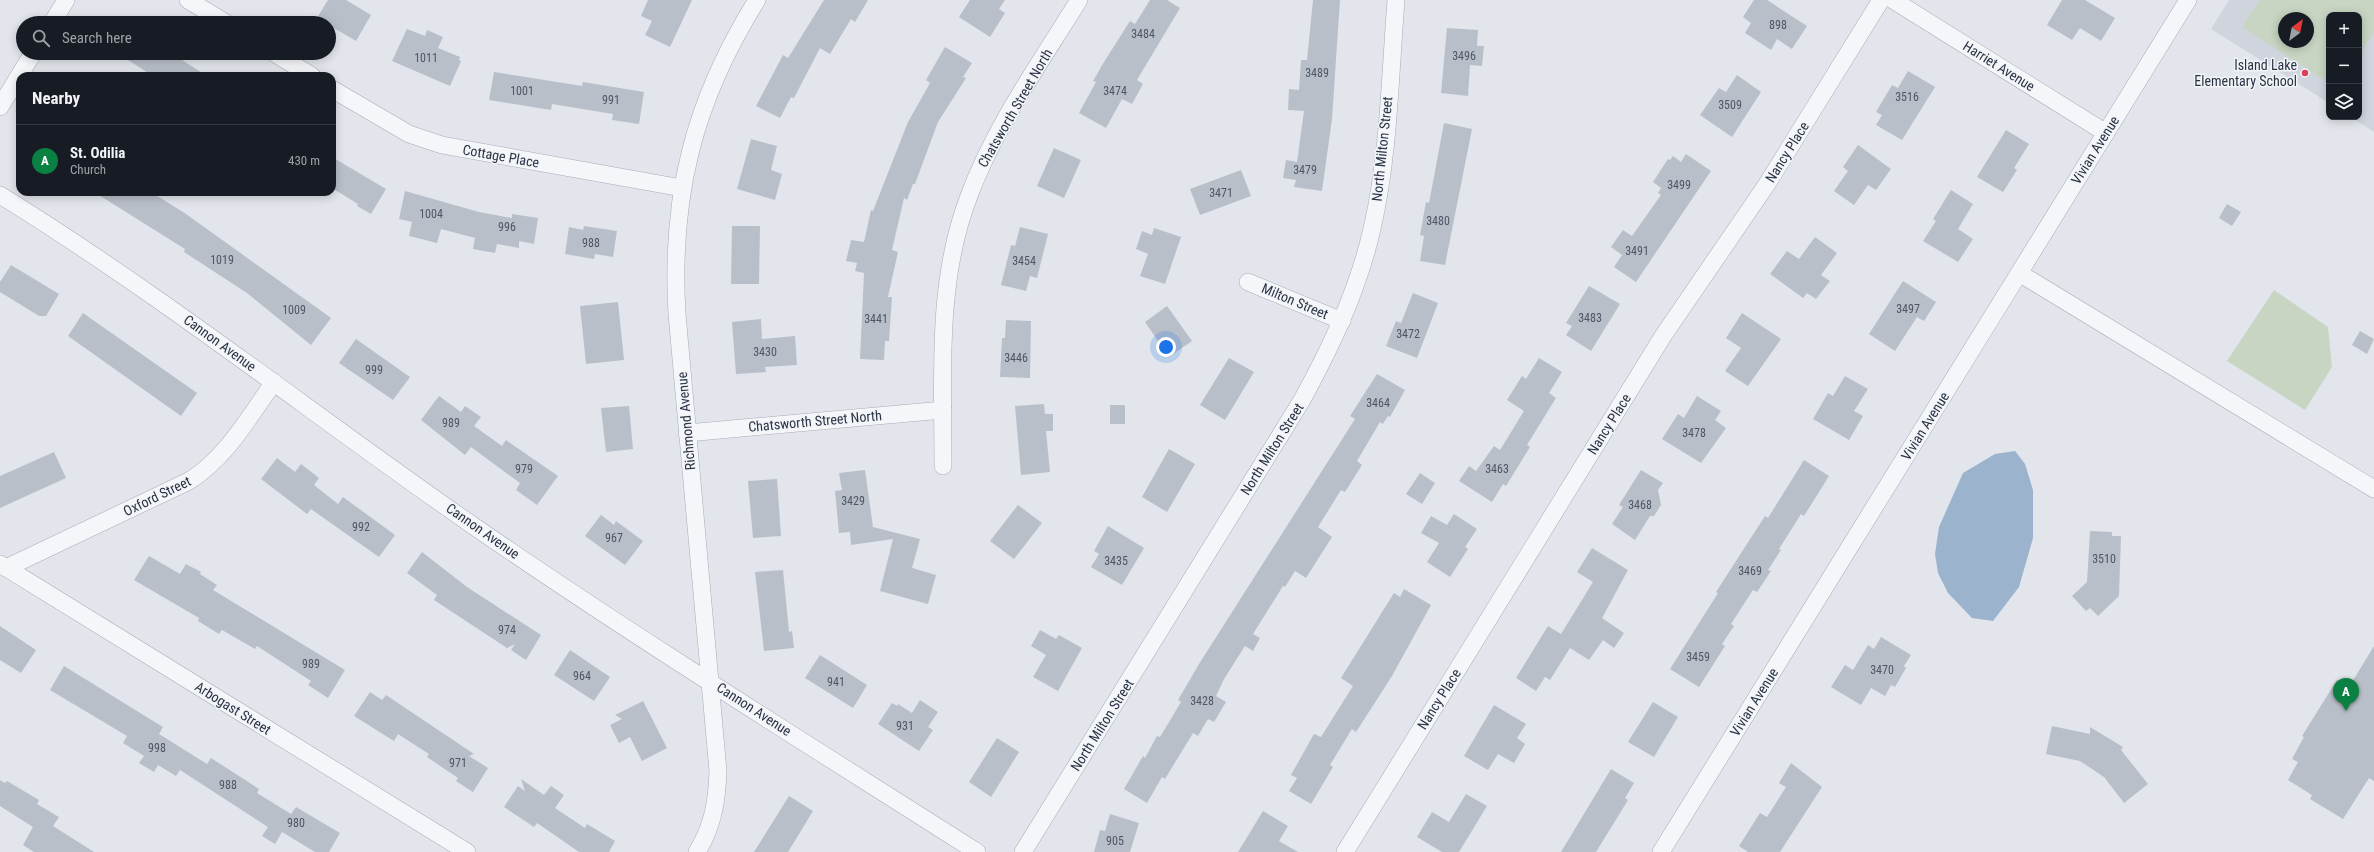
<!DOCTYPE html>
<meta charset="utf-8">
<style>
:root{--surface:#171b24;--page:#20242c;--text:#f1f3f6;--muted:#9ea1a6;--line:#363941;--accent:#0b8043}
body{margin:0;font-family:"Roboto Condensed",sans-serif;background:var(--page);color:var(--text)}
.controls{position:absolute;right:12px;top:12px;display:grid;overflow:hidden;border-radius:8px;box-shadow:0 2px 10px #0003}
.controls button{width:36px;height:36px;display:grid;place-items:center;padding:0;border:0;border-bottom:1px solid var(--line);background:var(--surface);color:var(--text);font:20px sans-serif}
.compass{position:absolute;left:2278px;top:12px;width:36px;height:36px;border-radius:50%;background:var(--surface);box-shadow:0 2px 10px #0003;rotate:32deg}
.you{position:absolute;left:1166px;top:347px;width:14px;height:14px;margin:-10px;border:3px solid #fff;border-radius:50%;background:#1a73e8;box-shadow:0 0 0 6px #1a73e833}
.badge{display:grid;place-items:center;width:26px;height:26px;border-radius:50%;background:var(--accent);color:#fff;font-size:13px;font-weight:700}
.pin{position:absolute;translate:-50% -33px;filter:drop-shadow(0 1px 2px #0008)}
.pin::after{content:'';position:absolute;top:21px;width:14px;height:12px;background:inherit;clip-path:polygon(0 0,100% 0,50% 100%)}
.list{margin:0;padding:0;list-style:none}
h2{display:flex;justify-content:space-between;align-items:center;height:52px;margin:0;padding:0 16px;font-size:17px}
h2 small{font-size:13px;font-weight:400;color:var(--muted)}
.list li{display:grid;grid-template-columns:26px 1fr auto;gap:12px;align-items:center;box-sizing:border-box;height:72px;padding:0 16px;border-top:1px solid var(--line)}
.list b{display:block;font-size:15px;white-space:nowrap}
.list p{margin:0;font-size:13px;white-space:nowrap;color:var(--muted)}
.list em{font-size:13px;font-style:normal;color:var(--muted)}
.icon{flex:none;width:22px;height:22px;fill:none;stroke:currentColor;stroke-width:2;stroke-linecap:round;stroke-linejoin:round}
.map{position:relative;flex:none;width:2374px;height:852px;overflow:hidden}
.search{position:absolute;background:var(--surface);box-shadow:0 2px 10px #0003;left:16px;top:16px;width:320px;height:44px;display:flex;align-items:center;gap:10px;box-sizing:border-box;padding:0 14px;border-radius:22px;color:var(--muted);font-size:15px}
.panel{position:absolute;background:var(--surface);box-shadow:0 2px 10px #0003;left:16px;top:72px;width:320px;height:124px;border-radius:12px}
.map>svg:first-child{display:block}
.built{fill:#d0d4dd;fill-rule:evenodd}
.green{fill:#c7d5c2;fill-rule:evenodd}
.water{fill:#9bb3cd}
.building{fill:#b9bfc9}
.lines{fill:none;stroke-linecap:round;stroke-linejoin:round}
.minor-casing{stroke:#a7acb6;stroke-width:18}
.minor{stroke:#f5f6f9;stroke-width:17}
.poi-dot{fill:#d64159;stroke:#f2f4f8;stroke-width:1.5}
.labels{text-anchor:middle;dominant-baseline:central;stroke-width:3;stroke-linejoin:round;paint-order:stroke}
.number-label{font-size:12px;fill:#4d5665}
.poi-label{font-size:14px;fill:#293344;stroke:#f2f4f8;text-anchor:end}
.street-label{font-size:14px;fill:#293344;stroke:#f2f4f8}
</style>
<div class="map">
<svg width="2374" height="852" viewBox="0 0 2374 852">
<rect width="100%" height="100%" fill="#e2e5eb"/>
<path class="built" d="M2229,0h145v132l-23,-15h8v-102h-30v88l-118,-74zM2284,18h24v24h-24z"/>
<g class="green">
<path d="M2259,0h115v32l-15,24v-41h-30v68l-87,-56zM2284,18h24v24h-24z"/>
<polygon points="2274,290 2328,327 2332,367 2305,410 2227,361"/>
</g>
<polygon class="water" points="2015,451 2025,464 2033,490 2033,538 2019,587 1993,621 1972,618 1948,593 1938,573 1935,554 1939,527 1963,473 1995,454"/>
<g class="building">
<polygon points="328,0 346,0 371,15 356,41 329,25 329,23 317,18"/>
<polygon points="648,0 692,0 670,47 645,35 652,21 641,16"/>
<polygon points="824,0 868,0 855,22 851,19 830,54 820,48 794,98 791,97 780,118 756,106 783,55 788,58"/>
<polygon points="970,0 1005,0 999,9 1005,13 990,37 959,17"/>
<polygon points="1150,0 1167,0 1180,8 1137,80 1143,84 1132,104 1122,99 1106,128 1079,113 1096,82 1093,81 1104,62 1130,21 1135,24"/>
<polygon points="1313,0 1340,0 1332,119 1322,191 1294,187 1296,180 1283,178 1286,160 1297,162 1304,111 1288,110 1289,89 1299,90 1301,60 1307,60"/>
<polygon points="1754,0 1767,0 1807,26 1792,49 1777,39 1771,50 1745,33 1751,23 1743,17"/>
<polygon points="2062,0 2085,0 2115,18 2101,41 2080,28 2072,40 2047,25"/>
<polygon points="1447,28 1478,30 1477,46 1484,46 1482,66 1470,65 1468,96 1441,93"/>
<polygon points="407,29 425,36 427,30 443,37 438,48 460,57 459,60 461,61 450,86 392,61"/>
<polygon points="945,47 972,63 963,77 966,78 938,122 915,184 913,184 907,200 904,198 892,250 898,252 888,297 892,297 889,341 885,341 884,360 860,359 864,273 855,271 857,263 846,261 851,240 864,242 871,210 873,211 908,122 930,83 926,80"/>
<polygon points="117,53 171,53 207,76 153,76"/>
<polygon points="1908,71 1935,87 1902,140 1876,125 1882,115 1876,112 1892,85 1898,88"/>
<polygon points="494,72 582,86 583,82 644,92 639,124 612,120 613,114 552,104 551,110 489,100"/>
<polygon points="1737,75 1761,92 1732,137 1700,115 1719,88 1726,92"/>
<polygon points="1444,123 1472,129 1445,265 1420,261 1424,236 1420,235 1426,202 1429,203"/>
<polygon points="2006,130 2029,144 2014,168 2017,170 2003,192 1977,177"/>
<polygon points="751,139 777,146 771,170 782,174 775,200 737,189"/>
<polygon points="1858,145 1891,169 1876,190 1868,185 1854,205 1834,191 1848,171 1843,167"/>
<polygon points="1054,148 1081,160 1064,198 1037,186"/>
<polygon points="1686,154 1711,171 1636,282 1614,267 1622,255 1611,247 1623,230 1632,236 1661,195 1658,193 1661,188 1653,182 1668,159 1670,160 1673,156 1681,162"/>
<polygon points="332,157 386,189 371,214 357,206 358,204 332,188"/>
<polygon points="1241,170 1251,196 1200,215 1190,189"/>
<polygon points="1951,190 1973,204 1958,229 1973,239 1958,262 1923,241 1936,221 1933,219"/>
<polygon points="405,191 479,212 512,218 512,214 538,218 534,244 519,241 519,248 497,244 495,253 473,249 475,238 441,229 437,243 409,236 412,222 399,219"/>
<polygon points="94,192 151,192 186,214 331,318 311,345 247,293 184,252 185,249"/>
<polygon points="2227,204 2241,212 2232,226 2219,218"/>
<polygon points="584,226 617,231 613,257 595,254 594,259 565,254 569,227 583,230"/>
<polygon points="732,226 760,226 759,284 731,284"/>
<polygon points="1020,227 1048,234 1037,278 1030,276 1026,291 1001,285 1011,245 1015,246"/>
<polygon points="1154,228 1181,237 1165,284 1140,276 1148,254 1136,249 1142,231 1152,235"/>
<polygon points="1815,237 1837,253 1821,275 1830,281 1816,299 1807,293 1803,298 1770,274 1787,251 1799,259"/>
<polygon points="11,265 59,294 46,316 39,316 0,292 0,282"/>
<polygon points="1903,281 1936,302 1924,321 1917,317 1895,351 1869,334"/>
<polygon points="1589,286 1620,304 1591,351 1566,335 1572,326 1566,323"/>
<polygon points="1413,293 1438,303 1417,358 1386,346 1396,321 1401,323"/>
<polygon points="618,302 624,360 586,364 580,306"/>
<polygon points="1167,306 1192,341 1169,357 1145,322"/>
<polygon points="83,313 197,393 181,416 68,336"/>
<polygon points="1742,313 1781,339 1748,386 1725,371 1741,348 1726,338"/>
<polygon points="761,319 762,339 795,336 797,365 765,367 766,372 736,374 732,322"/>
<polygon points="1006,320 1031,321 1030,378 1000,377 1002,338 1005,338"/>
<polygon points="2360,331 2374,339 2367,354 2352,345"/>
<polygon points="356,339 410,377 393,400 339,363"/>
<polygon points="1229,358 1254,372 1225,420 1200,405"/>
<polygon points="1539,358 1562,372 1549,393 1556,398 1527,445 1530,447 1506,486 1503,484 1492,502 1459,481 1469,466 1476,471 1494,446 1500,450 1524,411 1507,400 1522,376 1526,379"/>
<polygon points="1377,374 1405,390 1390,417 1388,416 1383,424 1380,422 1357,461 1362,465 1345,492 1341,490 1318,527 1332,537 1306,578 1295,571 1285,587 1283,586 1253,634 1260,638 1253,651 1245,646 1224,679 1216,696 1226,702 1214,722 1208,719 1198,736 1193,733 1165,779 1162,777 1147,803 1124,789 1143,756 1145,758 1157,736 1160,737 1181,702 1178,700 1199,664 1355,419 1350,416"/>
<polygon points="1845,376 1868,389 1854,411 1863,416 1849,440 1813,419 1828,393 1833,396"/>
<polygon points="439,396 461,412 465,406 481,417 474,426 502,446 506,440 558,476 537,505 516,490 520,483 471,447 465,455 421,420"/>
<polygon points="1697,396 1721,411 1715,420 1726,428 1701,463 1662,439 1678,414 1684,418"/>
<polygon points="1044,404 1045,414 1053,414 1053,431 1046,431 1050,472 1021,475 1015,406"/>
<rect x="1110" y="405" width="15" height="19"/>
<polygon points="629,406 633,449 606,452 601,408"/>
<polygon points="1169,449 1195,464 1167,512 1142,497"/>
<polygon points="54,452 66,478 0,508 0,476"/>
<polygon points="277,458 295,472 301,464 319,478 314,485 338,504 343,497 395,535 379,557 311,509 307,514 261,479"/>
<polygon points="1804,460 1829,476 1804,516 1801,514 1779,549 1781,550 1768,570 1771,571 1757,592 1753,590 1731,624 1734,626 1722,644 1725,646 1699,687 1670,669 1718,593 1716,592 1765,516 1768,518"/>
<polygon points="865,470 873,527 920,539 912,568 936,575 928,604 880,591 893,539 851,545 850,532 839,533 835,491 842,490 839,473"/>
<polygon points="1641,470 1663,483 1658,490 1661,505 1654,516 1650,516 1635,540 1612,524 1623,507 1619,505"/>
<polygon points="1420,473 1435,483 1422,504 1406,494"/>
<polygon points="777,479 781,536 753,538 748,481"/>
<polygon points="1018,505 1042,523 1014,559 990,541"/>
<polygon points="1454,514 1477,529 1465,547 1468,549 1450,577 1427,562 1439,543 1421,533 1431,516 1447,525"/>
<polygon points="601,515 614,525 616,521 643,541 625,565 585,536"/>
<polygon points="1108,526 1144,548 1122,585 1091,567 1099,554 1094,551"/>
<polygon points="2090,531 2112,532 2112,536 2121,536 2119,596 2098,616 2090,608 2086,611 2072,596 2087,582"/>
<polygon points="1592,548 1628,570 1602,618 1624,633 1614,648 1603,640 1589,660 1570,648 1550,680 1545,677 1536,691 1516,678 1548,626 1561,634 1593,582 1577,572"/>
<polygon points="422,552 467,587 541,635 526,660 511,650 515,644 507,648 434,600 437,595 407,573"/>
<polygon points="149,556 180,574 186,564 201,572 200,574 217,585 213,590 345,670 328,698 308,685 311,681 257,646 255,649 222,630 219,634 198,621 199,618 134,580"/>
<polygon points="783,570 789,632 792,631 794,648 764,651 755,572"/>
<polygon points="1404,589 1431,605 1392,676 1356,732 1352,729 1330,765 1333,767 1311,804 1289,791 1297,778 1291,775 1314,734 1321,737 1353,686 1341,678 1394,593 1400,597"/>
<polygon points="0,626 36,650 21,673 0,660"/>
<polygon points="1040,630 1056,639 1059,635 1082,648 1058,691 1033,677 1046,655 1031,646"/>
<polygon points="1881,637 1911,655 1904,666 1906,668 1895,687 1891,685 1885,696 1871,688 1861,705 1831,687 1845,665 1853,670 1868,645 1874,649"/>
<polygon points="2374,646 2374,781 2369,778 2343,819 2310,799 2312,795 2288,780 2298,762 2292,759 2304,737 2302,736 2337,680 2349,687"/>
<polygon points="570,650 610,677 594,701 554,675"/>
<polygon points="820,655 867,685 853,708 805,678"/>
<polygon points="64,666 163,727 159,734 207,764 211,758 259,789 257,793 291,814 296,807 340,833 329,852 315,852 282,832 275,844 262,836 268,827 180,770 176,776 158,765 154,772 139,763 144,756 123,743 127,736 50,690"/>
<polygon points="370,692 382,700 386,695 474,754 469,756 488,768 473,792 456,781 458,778 427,757 429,754 398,734 394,741 354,716"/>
<polygon points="920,700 938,712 928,727 933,730 919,751 878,724 892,703 897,706 898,704 912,713"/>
<polygon points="643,701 667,748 642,761 630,737 619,743 610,725 622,719 615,715"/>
<polygon points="1653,702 1678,717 1654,757 1628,742"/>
<polygon points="1494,705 1526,724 1517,738 1525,744 1514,763 1498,754 1488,770 1464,756"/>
<polygon points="2052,726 2090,734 2090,727 2123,747 2121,750 2148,784 2124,803 2104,777 2080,761 2046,754"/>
<polygon points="997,738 1019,752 991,797 969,782"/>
<polygon points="1791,763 1822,787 1780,852 1748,852 1739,846 1760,813 1767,817 1786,787 1779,783"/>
<polygon points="1611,769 1634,783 1625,798 1628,800 1596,852 1561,852"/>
<polygon points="521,779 544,795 551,786 564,795 555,808 585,828 587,824 615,841 609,852 579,852 537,823 534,827 504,807 518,786 525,791"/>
<polygon points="0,780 5,783 7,781 39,800 37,804 59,817 53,826 94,852 34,852 23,845 33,827 0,806"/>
<polygon points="1466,794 1487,806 1459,852 1442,852 1417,837 1432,812 1449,822"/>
<polygon points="789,796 813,811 788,852 754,852"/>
<polygon points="1263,811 1288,826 1279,841 1298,852 1238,852"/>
<polygon points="1110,814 1139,823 1130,852 1094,852 1100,830 1105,831"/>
</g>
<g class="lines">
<g class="minor-casing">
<g id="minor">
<polyline points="188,0 226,23"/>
<polyline points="1893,0 2106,133"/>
<polyline points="52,23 66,0"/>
<polyline points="274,53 312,76"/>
<polyline points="332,89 409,134 442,145 682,188"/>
<polyline points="0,107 33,53"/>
<path d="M0,195c165,102 316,222 475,332 164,113 334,218 502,325"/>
<polyline points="2019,273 2374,489"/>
<polyline points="1248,282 1342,321"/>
<polyline points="687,433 943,410"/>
<path d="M943,466c0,-90 -7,-185 26,-270 26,-70 71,-133 110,-196"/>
<polyline points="0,564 467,852"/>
<path d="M6,568l183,-87c37,-23 60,-64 85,-99"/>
<path d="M697,852c16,-26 20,-51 21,-81l-41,-457c-7,-119 17,-213 80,-314"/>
<path d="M1023,852l279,-452c30,-55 56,-110 70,-171 17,-74 18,-153 24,-229"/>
<polyline points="1345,852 1663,336 1767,184 1881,0"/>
<polyline points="1661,852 2188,0"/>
</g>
</g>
<use href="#minor" class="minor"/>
</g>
<circle class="poi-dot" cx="2305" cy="73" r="4"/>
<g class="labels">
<g class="number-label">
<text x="1778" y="25">898</text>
<text x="1143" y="34">3484</text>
<text x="1464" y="56">3496</text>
<text x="426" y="58">1011</text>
<text x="1317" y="73">3489</text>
<text x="522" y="91">1001</text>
<text x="1115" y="91">3474</text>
<text x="1907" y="97">3516</text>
<text x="611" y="100">991</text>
<text x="1730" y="105">3509</text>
<text x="1305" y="170">3479</text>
<text x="1679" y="185">3499</text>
<text x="1221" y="193">3471</text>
<text x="431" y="214">1004</text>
<text x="1438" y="221">3480</text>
<text x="507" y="227">996</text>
<text x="591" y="243">988</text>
<text x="1637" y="251">3491</text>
<text x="222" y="260">1019</text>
<text x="1024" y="261">3454</text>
<text x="1908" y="309">3497</text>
<text x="294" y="310">1009</text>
<text x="1590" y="318">3483</text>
<text x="876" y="319">3441</text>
<text x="1408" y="334">3472</text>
<text x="765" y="352">3430</text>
<text x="1016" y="358">3446</text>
<text x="374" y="370">999</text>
<text x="1378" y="403">3464</text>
<text x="451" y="423">989</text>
<text x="1694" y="433">3478</text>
<text x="524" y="469">979</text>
<text x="1497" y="469">3463</text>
<text x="853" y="501">3429</text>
<text x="1640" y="505">3468</text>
<text x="361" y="527">992</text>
<text x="614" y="538">967</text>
<text x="2104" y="559">3510</text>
<text x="1116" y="561">3435</text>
<text x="1750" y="571">3469</text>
<text x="507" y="630">974</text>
<text x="1698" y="657">3459</text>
<text x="311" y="664">989</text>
<text x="1882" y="670">3470</text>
<text x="582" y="676">964</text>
<text x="836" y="682">941</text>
<text x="1202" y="701">3428</text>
<text x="905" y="726">931</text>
<text x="157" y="748">998</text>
<text x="458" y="763">971</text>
<text x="228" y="785">988</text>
<text x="296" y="823">980</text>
<text x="1115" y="841">905</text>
</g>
<g class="poi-label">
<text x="2297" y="65">Island Lake<tspan x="2297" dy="16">Elementary School</tspan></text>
</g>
<g class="street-label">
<text transform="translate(1999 66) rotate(32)">Harriet Avenue</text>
<text transform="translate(1015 108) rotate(-60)">Chatsworth Street North</text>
<text transform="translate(1382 149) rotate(-84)">North Milton Street</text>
<text transform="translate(2095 150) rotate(-58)">Vivian Avenue</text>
<text transform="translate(1787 152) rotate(-58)">Nancy Place</text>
<text transform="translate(501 156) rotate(10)">Cottage Place</text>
<text transform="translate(1295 301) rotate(23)">Milton Street</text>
<text transform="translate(220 343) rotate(36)">Cannon Avenue</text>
<text transform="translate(686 421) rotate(-95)">Richmond Avenue</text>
<text transform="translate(815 421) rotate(-5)">Chatsworth Street North</text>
<text transform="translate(1609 424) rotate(-58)">Nancy Place</text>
<text transform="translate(1925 426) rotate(-58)">Vivian Avenue</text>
<text transform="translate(1272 449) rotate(-58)">North Milton Street</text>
<text transform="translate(157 496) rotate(-26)">Oxford Street</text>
<text transform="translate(483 531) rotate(35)">Cannon Avenue</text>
<text transform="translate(1439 699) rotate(-58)">Nancy Place</text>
<text transform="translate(1754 702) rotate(-58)">Vivian Avenue</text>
<text transform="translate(233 708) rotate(32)">Arbogast Street</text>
<text transform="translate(754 709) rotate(33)">Cannon Avenue</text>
<text transform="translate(1102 725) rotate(-58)">North Milton Street</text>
</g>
</g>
</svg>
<div class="controls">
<button>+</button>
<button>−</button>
<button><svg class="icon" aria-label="layers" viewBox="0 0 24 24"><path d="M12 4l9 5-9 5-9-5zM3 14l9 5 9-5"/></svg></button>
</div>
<svg class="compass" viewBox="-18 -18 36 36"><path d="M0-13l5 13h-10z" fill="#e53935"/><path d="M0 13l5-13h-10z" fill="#9ea1a6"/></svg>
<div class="you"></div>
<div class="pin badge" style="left:2346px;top:711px">A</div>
<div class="search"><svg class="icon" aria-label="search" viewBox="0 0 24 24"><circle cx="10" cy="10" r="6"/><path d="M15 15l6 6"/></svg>Search here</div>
<section class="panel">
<h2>Nearby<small></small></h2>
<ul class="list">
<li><span class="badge">A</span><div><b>St. Odilia</b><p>Church</p></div><em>430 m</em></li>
</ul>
</section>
</div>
